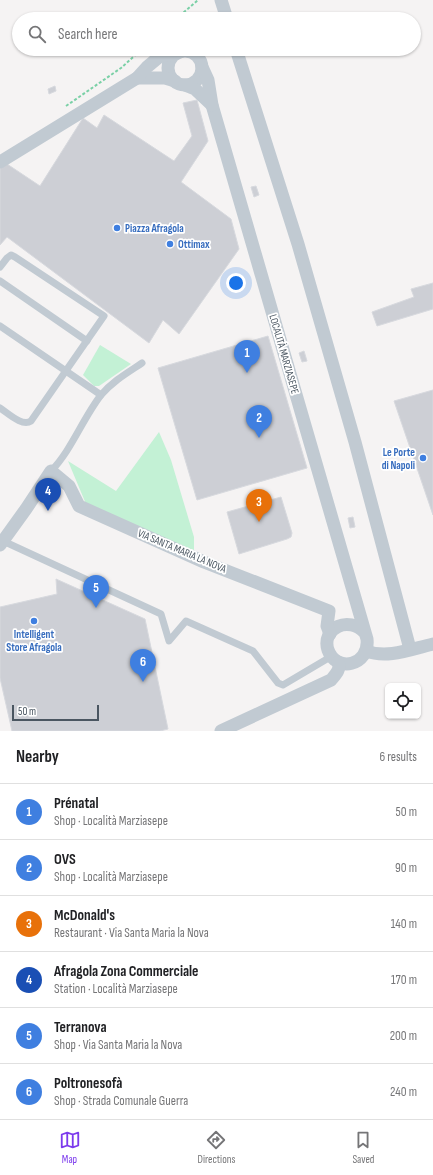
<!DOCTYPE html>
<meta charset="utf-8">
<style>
:root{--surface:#fff;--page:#f2f2f2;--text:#202124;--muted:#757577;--line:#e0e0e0;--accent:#7c3aed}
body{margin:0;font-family:"Sofia Sans Condensed",sans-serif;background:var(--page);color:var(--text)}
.controls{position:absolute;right:12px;bottom:12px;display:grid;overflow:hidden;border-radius:6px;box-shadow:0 1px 3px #0004}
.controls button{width:36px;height:36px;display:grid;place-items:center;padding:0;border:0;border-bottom:1px solid var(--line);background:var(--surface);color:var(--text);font:20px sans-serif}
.scale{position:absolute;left:12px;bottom:10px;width:87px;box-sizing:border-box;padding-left:4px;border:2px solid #4a5661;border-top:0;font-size:11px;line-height:14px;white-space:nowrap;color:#4a5661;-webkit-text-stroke:3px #fff;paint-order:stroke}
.you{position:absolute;left:236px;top:283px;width:14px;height:14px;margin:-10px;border:3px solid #fff;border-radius:50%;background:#1a73e8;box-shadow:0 0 0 6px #1a73e833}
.badge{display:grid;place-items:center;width:26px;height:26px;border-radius:50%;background:var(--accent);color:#fff;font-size:13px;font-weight:700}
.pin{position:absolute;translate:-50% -33px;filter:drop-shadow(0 1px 2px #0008)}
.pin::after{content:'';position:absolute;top:21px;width:14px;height:12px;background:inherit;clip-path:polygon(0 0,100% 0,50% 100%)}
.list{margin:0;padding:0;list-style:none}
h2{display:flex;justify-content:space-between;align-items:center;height:52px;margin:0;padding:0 16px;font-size:17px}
h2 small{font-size:13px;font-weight:400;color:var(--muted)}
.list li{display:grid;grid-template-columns:26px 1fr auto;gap:12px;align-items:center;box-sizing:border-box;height:56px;padding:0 16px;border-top:1px solid var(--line)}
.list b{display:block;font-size:15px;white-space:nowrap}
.list p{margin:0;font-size:13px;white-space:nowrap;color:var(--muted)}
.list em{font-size:13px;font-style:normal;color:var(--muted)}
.icon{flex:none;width:22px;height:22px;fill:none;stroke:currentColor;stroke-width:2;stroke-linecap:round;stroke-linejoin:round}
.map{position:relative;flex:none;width:433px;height:731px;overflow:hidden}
.search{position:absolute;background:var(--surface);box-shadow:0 1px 3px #0004;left:12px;right:12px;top:12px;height:44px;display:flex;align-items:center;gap:10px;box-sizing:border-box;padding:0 14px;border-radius:22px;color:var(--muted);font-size:15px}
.sheet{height:388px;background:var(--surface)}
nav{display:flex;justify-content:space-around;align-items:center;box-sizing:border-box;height:56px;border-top:1px solid var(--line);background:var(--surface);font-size:11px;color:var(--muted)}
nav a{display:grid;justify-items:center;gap:2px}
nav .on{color:var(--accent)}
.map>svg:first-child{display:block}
.green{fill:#c3f1d5}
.building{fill:#cdcfd5;stroke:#d7d9de}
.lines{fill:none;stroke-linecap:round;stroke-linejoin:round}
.path{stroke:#7ad0a6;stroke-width:2;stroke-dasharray:3 2;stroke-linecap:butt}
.lane{stroke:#c1cad2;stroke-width:7}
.street{stroke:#c1cad2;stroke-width:13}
.shop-dot{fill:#3f7fe0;stroke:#fff;stroke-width:1.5}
.labels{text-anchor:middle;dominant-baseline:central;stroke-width:3.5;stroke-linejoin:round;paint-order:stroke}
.shop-label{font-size:11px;font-weight:bold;fill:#366cbe;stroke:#fff;text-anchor:start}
.street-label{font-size:11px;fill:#4a5661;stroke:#fff}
</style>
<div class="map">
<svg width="433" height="731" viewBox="0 0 433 731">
<rect width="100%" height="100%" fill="#f5f3f3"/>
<g class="green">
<polygon points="100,345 131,364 99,386 94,386 83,375"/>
<polygon points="159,432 171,460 194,537 194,551 86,504 68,461 116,491"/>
</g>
<g class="building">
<polygon points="55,86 56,91 49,94 48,89"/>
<polygon points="197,100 208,141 181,182 231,219 239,249 179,334 163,320 149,343 7,237 0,245 0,168 7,164 40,186 83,118 97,128 104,115 174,161 192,136 183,103"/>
<polygon points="256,186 259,195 254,197 251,187"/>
<polygon points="433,283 433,309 377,326 372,312 414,297 411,289"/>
<polygon points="268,336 307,468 197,500 158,368"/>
<polygon points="304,351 307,361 302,362 299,353"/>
<polygon points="433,390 433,515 394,401"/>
<polygon points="281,497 292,533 291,537 287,539 239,554 227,512"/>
<polygon points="353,517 355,527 350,528 348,518"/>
<polygon points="56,579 145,619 168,729 160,731 12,731 0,678 0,607 57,594"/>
</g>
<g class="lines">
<g class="path">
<polyline points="176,19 198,0"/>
<polyline points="66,106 121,68 142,49"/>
</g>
<g class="lane">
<path d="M0,267l7,-9 4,-3 4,2 89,59 -73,105c-9,6 -23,-8 -31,-13"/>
<polyline points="0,281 87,341"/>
<polyline points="0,326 101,395"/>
<path d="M51,471c20,-20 32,-53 50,-76 12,-14 26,-22 41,-32"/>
<polyline points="3,541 161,614 169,641 186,621 253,651 278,683 283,685 332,656"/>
</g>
<g class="street">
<polyline points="221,0 227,19"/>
<polyline points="236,49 298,244 355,442 410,649"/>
<circle cx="185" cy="68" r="17"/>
<path d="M202,67l6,13 4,25 155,534c3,27 -31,34 -39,11 -7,-22 21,-35 37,-17"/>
<polyline points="137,78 165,78 175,81"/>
<polyline points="185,85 195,89 212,105"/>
<polyline points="0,162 137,78 147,67 159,57 178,53"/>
<polyline points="0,545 26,509 51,471 69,486 79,506 204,562 329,611 327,626 330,634"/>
<path d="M366,651c22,8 45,-2 67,-7"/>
<path d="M221,731l110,-51c5,-6 10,-11 7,-18"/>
</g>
</g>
<g class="shop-dot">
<circle cx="117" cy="228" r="4"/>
<circle cx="170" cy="244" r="4"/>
<circle cx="423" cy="458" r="4"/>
<circle cx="34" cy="621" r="4"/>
</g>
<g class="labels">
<g class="shop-label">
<text x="125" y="228">Piazza Afragola</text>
<text x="178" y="244">Ottimax</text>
<text x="415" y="452" text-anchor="end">Le Porte<tspan x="415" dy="13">di Napoli</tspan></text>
<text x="34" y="634" text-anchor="middle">Intelligent<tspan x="34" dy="13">Store Afragola</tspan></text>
</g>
<g class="street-label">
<text transform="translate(284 354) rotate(74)">LOCALITÀ MARZIASEPE</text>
<text transform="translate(182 551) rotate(23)">VIA SANTA MARIA LA NOVA</text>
</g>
</g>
</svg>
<div class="controls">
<button><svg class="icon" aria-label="locate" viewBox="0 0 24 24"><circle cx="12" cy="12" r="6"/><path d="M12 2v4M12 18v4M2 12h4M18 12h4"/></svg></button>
</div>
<div class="scale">50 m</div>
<div class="you"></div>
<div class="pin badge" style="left:247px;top:373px;background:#3f7fe0">1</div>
<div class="pin badge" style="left:259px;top:438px;background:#3f7fe0">2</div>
<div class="pin badge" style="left:259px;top:522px;background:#e8710a">3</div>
<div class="pin badge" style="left:48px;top:511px;background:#1a4fb4">4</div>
<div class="pin badge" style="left:96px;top:608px;background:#3f7fe0">5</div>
<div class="pin badge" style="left:143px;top:682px;background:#3f7fe0">6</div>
<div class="search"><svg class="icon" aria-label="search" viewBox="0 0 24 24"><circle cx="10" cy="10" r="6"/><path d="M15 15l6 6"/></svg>Search here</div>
</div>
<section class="sheet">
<h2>Nearby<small>6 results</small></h2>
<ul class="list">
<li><span class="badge" style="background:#3f7fe0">1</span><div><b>Prénatal</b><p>Shop · Località Marziasepe</p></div><em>50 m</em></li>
<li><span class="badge" style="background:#3f7fe0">2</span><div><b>OVS</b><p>Shop · Località Marziasepe</p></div><em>90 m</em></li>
<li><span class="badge" style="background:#e8710a">3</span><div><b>McDonald's</b><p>Restaurant · Via Santa Maria la Nova</p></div><em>140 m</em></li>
<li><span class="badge" style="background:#1a4fb4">4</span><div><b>Afragola Zona Commerciale</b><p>Station · Località Marziasepe</p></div><em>170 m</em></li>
<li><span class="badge" style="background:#3f7fe0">5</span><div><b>Terranova</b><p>Shop · Via Santa Maria la Nova</p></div><em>200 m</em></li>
<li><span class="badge" style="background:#3f7fe0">6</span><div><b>Poltronesofà</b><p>Shop · Strada Comunale Guerra</p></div><em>240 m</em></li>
</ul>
</section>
<nav>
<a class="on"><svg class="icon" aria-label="map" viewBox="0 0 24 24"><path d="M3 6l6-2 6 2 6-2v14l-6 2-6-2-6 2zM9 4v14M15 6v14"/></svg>Map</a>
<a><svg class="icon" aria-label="directions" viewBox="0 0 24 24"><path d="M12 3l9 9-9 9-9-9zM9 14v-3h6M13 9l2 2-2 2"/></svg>Directions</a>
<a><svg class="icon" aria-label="saved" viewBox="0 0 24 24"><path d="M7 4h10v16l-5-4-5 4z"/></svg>Saved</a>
</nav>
